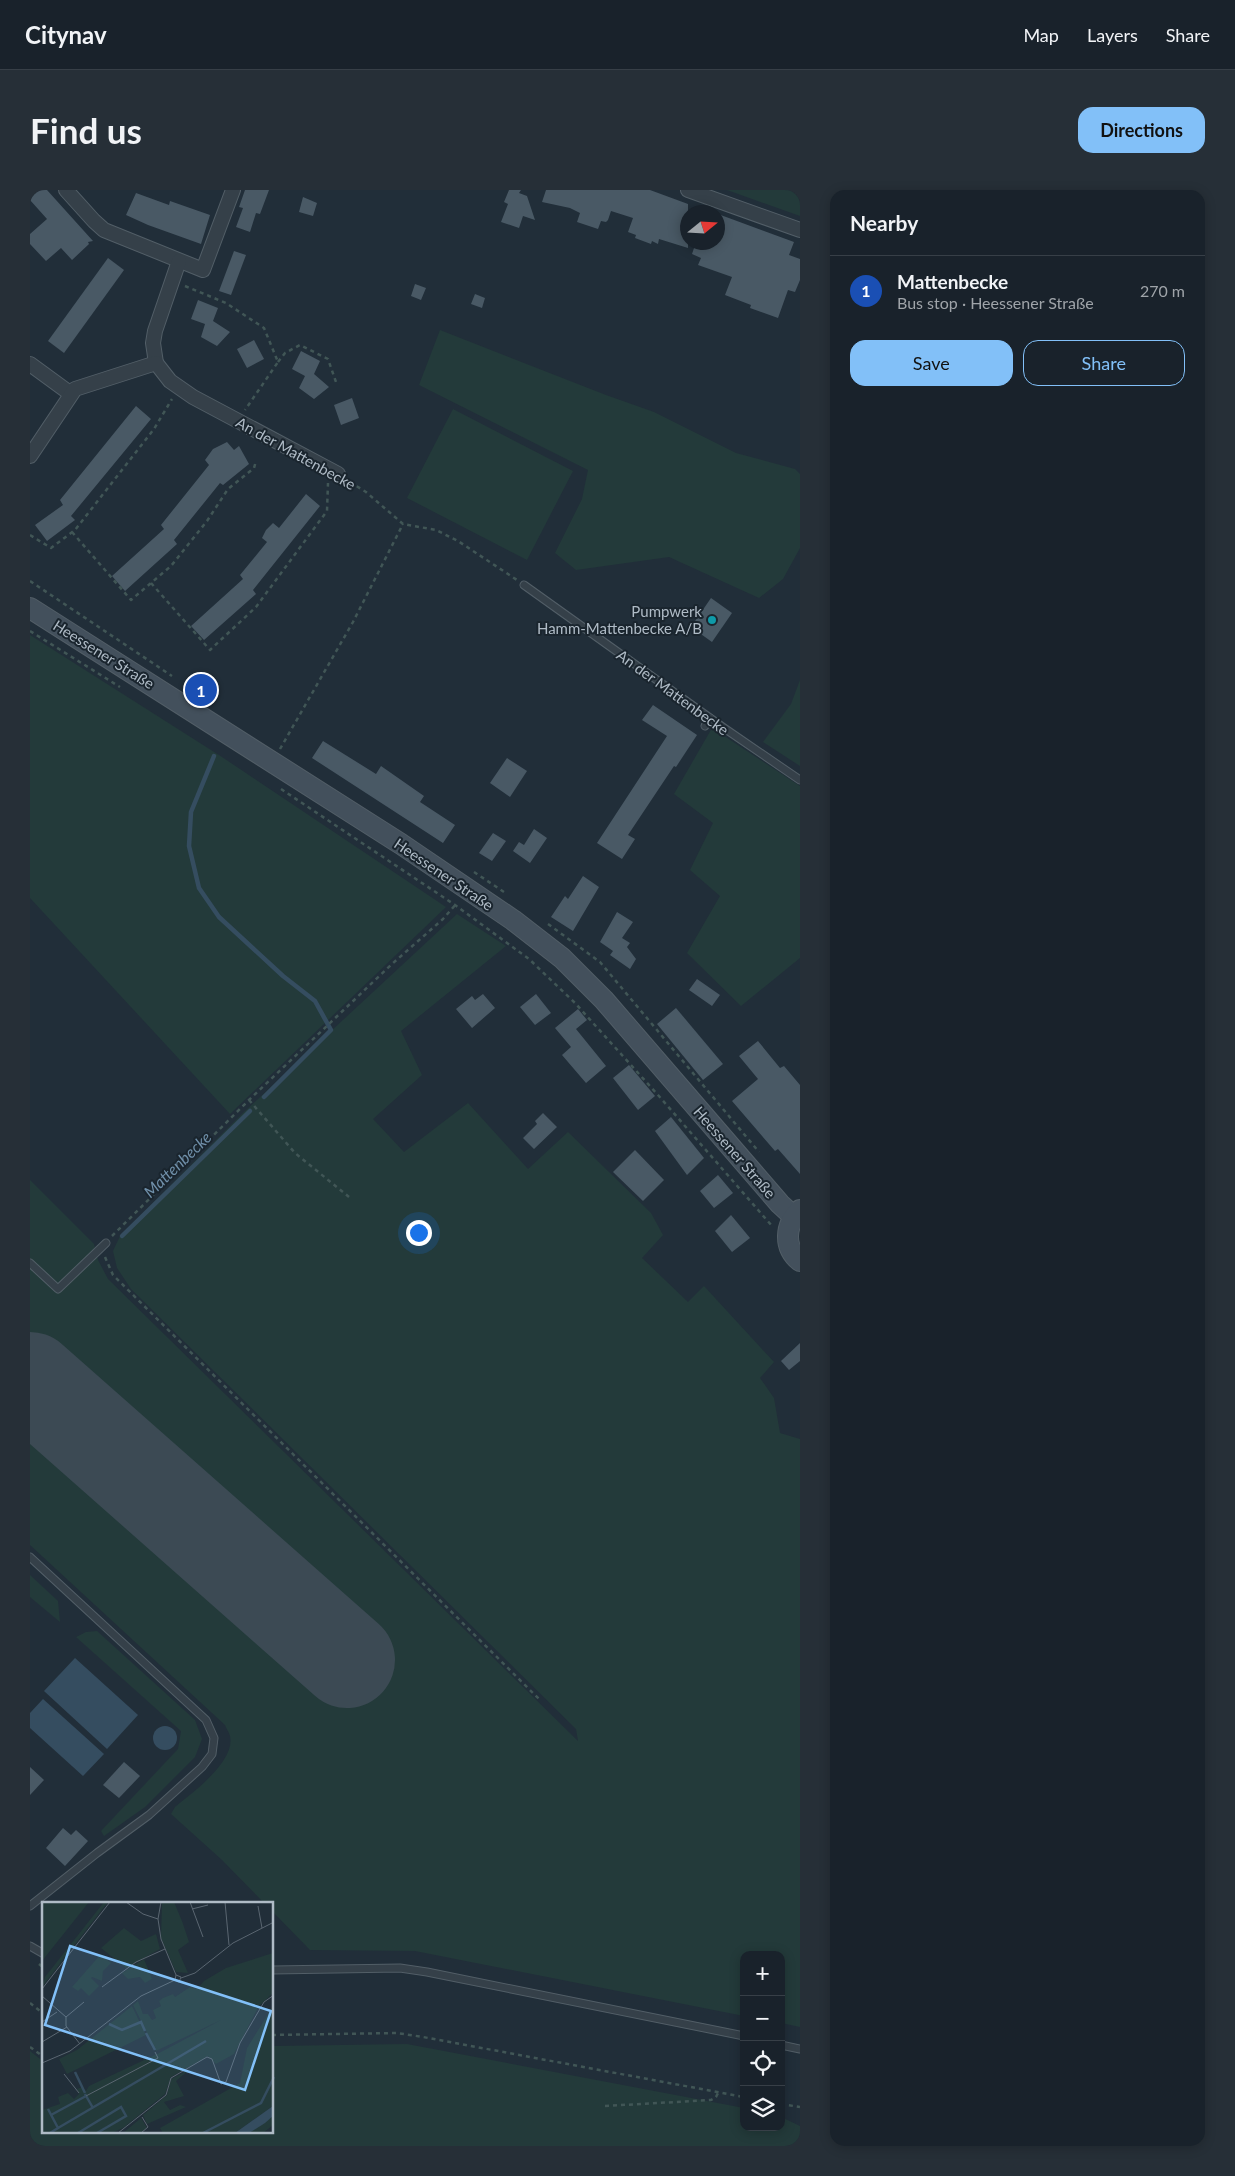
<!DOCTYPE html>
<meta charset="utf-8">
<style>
:root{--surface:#19222b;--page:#262f37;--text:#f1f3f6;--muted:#9fa4a9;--line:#373f47;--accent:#82c0f8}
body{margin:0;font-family:Lato,sans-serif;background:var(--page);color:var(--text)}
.controls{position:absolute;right:15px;bottom:15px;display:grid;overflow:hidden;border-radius:10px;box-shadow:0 2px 12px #0003}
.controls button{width:45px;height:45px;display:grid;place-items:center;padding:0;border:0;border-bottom:1px solid var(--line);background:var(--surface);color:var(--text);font:25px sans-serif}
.compass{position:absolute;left:650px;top:15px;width:45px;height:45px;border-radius:50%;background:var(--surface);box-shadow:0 2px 12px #0003;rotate:72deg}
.you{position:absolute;left:388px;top:1042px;width:18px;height:18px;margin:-12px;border:4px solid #fff;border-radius:50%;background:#1a73e8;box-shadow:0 0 0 8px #1a73e833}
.badge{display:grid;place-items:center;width:32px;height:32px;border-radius:50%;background:var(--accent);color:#fff;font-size:16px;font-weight:700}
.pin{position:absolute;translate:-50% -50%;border:2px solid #fff;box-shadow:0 1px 5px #0006}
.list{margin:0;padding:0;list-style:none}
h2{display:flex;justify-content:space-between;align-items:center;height:65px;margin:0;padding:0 20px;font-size:21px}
h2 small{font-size:16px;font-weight:400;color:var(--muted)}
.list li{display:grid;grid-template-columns:32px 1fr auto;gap:15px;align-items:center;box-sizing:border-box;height:70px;padding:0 20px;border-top:1px solid var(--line)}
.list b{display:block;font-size:19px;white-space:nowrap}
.list p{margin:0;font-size:16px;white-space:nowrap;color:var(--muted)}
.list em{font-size:16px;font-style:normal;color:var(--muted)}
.actions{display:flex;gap:10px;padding:15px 20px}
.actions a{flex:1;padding:11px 0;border:1px solid var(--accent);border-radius:15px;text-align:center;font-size:18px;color:var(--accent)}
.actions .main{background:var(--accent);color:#111}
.icon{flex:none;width:28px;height:28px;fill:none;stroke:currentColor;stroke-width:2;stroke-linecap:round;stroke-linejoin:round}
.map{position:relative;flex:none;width:770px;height:1956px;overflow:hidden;border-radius:15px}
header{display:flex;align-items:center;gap:30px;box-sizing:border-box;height:70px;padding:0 25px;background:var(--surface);border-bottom:1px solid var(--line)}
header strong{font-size:24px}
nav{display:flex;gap:28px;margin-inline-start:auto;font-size:18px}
.intro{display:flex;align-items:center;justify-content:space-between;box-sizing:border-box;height:120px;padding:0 30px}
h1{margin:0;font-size:35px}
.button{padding:12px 22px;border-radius:15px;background:var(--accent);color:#111;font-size:18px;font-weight:700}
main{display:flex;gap:30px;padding:0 30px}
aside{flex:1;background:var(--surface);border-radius:15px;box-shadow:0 2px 12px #0003}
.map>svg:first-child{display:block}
.green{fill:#233a3a}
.water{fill:#354d60}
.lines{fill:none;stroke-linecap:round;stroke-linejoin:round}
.stream{stroke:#354d60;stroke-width:4.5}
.runway{stroke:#3c4a54;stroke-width:96}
.building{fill:#495965}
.service-casing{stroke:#525e67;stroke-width:9}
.minor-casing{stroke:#525e67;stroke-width:16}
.secondary-casing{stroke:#525e67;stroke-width:22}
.path{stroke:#415656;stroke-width:2.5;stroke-dasharray:4 4;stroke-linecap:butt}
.service{stroke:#354049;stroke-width:7}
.minor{stroke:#354049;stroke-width:14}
.secondary{stroke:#43505c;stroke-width:20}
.culture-dot{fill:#0f9aa8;stroke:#1a252e;stroke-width:2}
.labels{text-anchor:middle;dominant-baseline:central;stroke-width:4;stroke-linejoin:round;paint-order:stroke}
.street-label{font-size:15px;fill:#afbbc6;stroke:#1a252e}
.poi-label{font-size:15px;fill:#afbbc6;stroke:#1a252e;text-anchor:end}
.water-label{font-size:16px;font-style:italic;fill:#7090aa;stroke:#1a252e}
.inset-river{fill:none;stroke:#354d60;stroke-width:2.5}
.inset-road{fill:none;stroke:#5a6671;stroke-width:1}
.view{fill:#82c0f8;fill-opacity:0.15;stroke:#82c0f8;stroke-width:2.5}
.inset-edge{fill:none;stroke:#afbbc6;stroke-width:2.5}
</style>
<header>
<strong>Citynav</strong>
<nav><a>Map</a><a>Layers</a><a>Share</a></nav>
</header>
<div class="intro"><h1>Find us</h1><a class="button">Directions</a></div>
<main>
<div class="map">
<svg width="770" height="1956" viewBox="0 0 770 1956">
<rect width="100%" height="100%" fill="#212e39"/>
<g class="green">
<polygon points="697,0 770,0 770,26"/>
<polygon points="410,140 576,205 624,222 706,263 765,279 770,284 770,358 753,389 729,408 639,367 546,380 525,363 552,309 558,280 389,195"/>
<polygon points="423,219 543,281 497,370 377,308"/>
<polygon points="0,445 192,567 416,717 200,924 0,708"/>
<polygon points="770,490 770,576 733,552 761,514"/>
<polygon points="682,538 770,596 770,768 711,816 657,763 690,706 660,680 683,633 644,604"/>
<path d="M427,724l49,32 -105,85 21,44 -49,44 31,33 64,-49 60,66 40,-37 83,81 12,22 -21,23 46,44 16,-16 70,76 -14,16 14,20 6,35 20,6v588l-19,-4v-68h-37v61l-329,-65 -105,-1 -37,-38 -1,-8 -8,-1 -42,-43 -51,-46 4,-7c17,-14 61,-46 55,-71 -1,-4 -4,-8 -5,-11l-195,-180v-365l64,64 4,16 10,19 470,462 -2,-12 -445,-440 -14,-21 -4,-17 7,-15 125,-125z"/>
<polygon points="0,1385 28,1411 30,1432 0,1407"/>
<polygon points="67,1441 165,1530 172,1549 165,1567 115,1617 74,1646 71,1641 148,1559 151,1541 46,1447 56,1442"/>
<polygon points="377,1854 714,1918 714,1937 751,1937 751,1927 770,1936 770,1956 0,1956 0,1861 14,1872 14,1942 242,1942 243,1856"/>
</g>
<g class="water">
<polygon points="45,1468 108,1525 77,1559 14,1501"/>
<polygon points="13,1509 74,1564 53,1586 0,1538 0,1523"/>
<circle cx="135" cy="1548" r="12"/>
</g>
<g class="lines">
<g class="stream">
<polyline points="184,566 161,622 159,656 169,698 189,727 253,786 285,811 301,840 234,907"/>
<polyline points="92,1046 220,921"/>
</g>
<polyline class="runway" points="0,1190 317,1470"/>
</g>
<g class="building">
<polygon points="0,0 17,0 63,51 58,52 59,54 42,70 31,58 16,71 0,54 0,44 17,29 0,10"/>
<polygon points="215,0 239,0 230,24 226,23 220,42 206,37 213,18 209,17"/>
<polygon points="479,0 491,0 489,3 497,6 505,30 493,26 489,38 471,32 478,14 474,12"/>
<polygon points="516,0 620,0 658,14 658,58 629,49 628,54 622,51 621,54 605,48 606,45 598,42 603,28 581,21 578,30 576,32 571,31 568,39 547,32 550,23 540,18 512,12"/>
<polygon points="106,3 139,15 140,11 180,25 171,54 118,35 96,25"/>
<polygon points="273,7 287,13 283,26 269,22"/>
<polygon points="688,24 764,52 759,65 770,69 770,90 765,102 758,100 748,128 720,118 721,115 695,105 702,87 668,75 671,68 662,64 666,52 688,52"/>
<polygon points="204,61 216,65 201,105 189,101"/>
<polygon points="78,68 94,80 34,163 18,151"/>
<polygon points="385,94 396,98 391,110 381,106"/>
<polygon points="445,104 455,108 452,118 441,114"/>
<polygon points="168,110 188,118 183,131 200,142 187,156 171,147 175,134 161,129"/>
<polygon points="224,150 234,169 217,178 207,159"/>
<polygon points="271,161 290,171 284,184 299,197 284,209 269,198 275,186 262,179"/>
<polygon points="322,208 329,228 311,235 304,215"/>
<polygon points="106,216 121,229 41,326 45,330 17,351 5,335 33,315 30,310"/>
<polygon points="197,252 204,260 209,256 219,274 193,295 190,293 144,350 147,354 95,401 82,386 134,339 131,335 179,275 175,270 183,259"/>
<polygon points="276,304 290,316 223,400 226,404 174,450 161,436 213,389 210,385 237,352 232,348 236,340 243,333 249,338"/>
<polygon points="681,408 702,423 682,452 661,437"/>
<polygon points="623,515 667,545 646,577 644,576 598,645 605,649 592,669 567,653 637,546 612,530"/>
<polygon points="293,551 346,584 351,576 394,606 390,612 425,635 413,653 282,568"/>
<polygon points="477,568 497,581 480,607 460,593"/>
<polygon points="504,639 517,648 500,673 483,661 489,652 494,655"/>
<polygon points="463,643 476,651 462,671 449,663"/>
<polygon points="553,686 569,697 543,741 521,727 535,706 538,709"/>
<polygon points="587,722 603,732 592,748 600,753 597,757 606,769 600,779 580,765 583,761 570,752"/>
<polygon points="667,789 690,805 682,816 659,800"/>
<polygon points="453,804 465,818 442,838 426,819 442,806 445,810"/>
<polygon points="506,804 521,823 505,835 490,817"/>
<polygon points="646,818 693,874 673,890 627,834"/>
<polygon points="548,819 557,830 546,839 576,876 556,893 532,865 541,857 525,838"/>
<polygon points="728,851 750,878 754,876 770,895 770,984 748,959 745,961 702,911 728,889 709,866"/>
<polygon points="599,875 625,906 608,920 583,888"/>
<polygon points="513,923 527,937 504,959 493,948 507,934 505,931"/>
<polygon points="641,927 674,968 657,985 625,941"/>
<polygon points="605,960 634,990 613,1011 583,982"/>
<polygon points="688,985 703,1003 684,1018 670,1001"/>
<polygon points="701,1025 720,1048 702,1062 685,1041"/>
<polygon points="770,1153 770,1171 759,1180 751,1171"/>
<polygon points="94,1572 110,1586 89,1608 73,1595"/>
<polygon points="0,1577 14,1590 0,1605"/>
<polygon points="33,1638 41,1645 46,1640 58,1651 35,1676 16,1658"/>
</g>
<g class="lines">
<g class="service-casing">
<g id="service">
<polyline points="494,395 694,538 770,590"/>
<polyline points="675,536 680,528"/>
<polyline points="0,1073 28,1099 76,1053"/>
<polyline points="0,1367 176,1530 184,1548 182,1564 172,1577 119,1625 67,1663 0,1716"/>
<polyline points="0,1756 14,1764"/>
<polyline points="242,1780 370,1778 397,1782 714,1846"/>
<polyline points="751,1855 770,1859"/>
</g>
</g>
<g class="minor-casing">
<g id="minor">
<polyline points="36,0 64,31 74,40 173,80 203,0"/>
<polyline points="658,0 770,40"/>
<polyline points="126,173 123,153 125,141 149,71"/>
<polyline points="0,174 41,204"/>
<polyline points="0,266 45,199 126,173 140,191 163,207 308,284"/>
</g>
</g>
<g class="secondary-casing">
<g id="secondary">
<polyline points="0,418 371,654 483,730 532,768 574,810 750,1014 763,1026"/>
<path d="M770,1020c-15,15 -17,37 0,51"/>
</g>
</g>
<g class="path">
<polyline points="155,96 196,113 234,138 248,172 215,220"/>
<polyline points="248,172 255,163 270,155 298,169 307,195"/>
<polyline points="320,292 336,302 373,334 406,340 428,351 487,390"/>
<polyline points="42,342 101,410 141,376 177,331 198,299 224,278 226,271"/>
<polyline points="0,345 21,358 45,340 124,239 142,209"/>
<polyline points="0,391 142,486"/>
<polyline points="121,393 180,460 226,417 297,321 298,293"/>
<polyline points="0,441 90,497"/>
<polyline points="250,559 323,432 373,334"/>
<polyline points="251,599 425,715 499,769 545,813 628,905 742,1036"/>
<polyline points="444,682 477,704"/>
<polyline points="518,734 570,772 729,962"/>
<polyline points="219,910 265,963 319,1007"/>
<polyline points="82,1046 219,910 362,774 413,729 427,713"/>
<polyline points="75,1067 83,1085 509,1509"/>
<polyline points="9,1774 14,1778"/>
<polyline points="0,1813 14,1824"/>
<polyline points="242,1845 367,1843 393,1847 714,1907"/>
<polyline points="0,1857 14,1867"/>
<polyline points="751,1914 770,1917"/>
<polyline points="575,1916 681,1910 686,1907 688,1903"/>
</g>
<use href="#service" class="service"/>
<use href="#minor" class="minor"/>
<use href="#secondary" class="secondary"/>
</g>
<circle class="culture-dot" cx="682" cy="430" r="5"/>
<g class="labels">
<g class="street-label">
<text transform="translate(266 263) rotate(29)">An der Mattenbecke</text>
<text transform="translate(74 464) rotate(32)">Heessener Straße</text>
<text transform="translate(643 502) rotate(36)">An der Mattenbecke</text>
<text transform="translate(414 684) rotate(34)">Heessener Straße</text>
<text transform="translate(705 962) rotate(49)">Heessener Straße</text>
</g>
<g class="poi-label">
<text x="672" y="421">Pumpwerk<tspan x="672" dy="17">Hamm-Mattenbecke A/B</tspan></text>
</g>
<g class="water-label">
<text transform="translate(147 974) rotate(-44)">Mattenbecke</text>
</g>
</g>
<g transform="translate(12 1712)">
<rect width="231" height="231" fill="#212e39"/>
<path d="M0,0h47l-47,59zM62,0h4l-66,85 3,-10zM120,0h12l8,19 7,21 -11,8 10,23 -12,-1 -15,-34zM82,26l17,13 15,-7 4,15 -34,19 -25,-20zM231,51v40l-14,13 -25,48 -18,10 -8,-8 -37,21 -6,17 -42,34 -11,5h-70v-23l18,-6 -2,-7 10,-4 6,6 5,-5 -2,-5 5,-2 4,4 3,-5 70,-33 62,-33 -65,31 -23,-46 5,-4 5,13h5l4,6 4,-2 -3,-8 8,-4 -2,-5 4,-3 10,-4 2,3 15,-10 7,2 7,-8 22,-13zM59,52l10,9 -8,8 -1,10 -10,-4 -7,7 6,-6 8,8 -10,10 -8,-8 -3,3 -6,-4zM102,57l8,20 -7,4 -5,-6 -12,2 -6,-6zM90,104l14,29 -79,39 -8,-15 18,-9zM231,104v100l-38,27h-72l-3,-5 80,-45 7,-35zM148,167l-14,12 8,15 -20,6 6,8 10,-5 6,2 -39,17 -4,-9 24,-20 4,-16zM231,214v9l-10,8h-14zM99,216l6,10 -6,5h-18z" fill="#233a3a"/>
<path d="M231,204v10l-8,7 -16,10h-14z" fill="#354d60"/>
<path class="inset-river" d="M67,122l13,6 19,-8 4,9M104,131l9,17M33,170l10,21M43,192l8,14M6,207l10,19 -8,5M9,213l35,-19M16,226l148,-87M36,231l43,-26 5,9 -29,17M161,231l58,-30 13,-26"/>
<path class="inset-road" d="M84,0l17,12 15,5M119,0l-3,17 3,20 15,36M148,0l13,35M183,0l4,43M216,4l4,22M150,7l16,-4M139,76l14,-5 38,-30 41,-21M60,85l34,-25 29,-13M0,87l68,-87M0,94l24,21M0,120l15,-10M0,140l25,-15M38,142l-14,-18v-9l18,-15M0,161l28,-12 71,-55 34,-16 4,2 2,-5 -5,-2 -1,5M22,172l15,19M44,194l72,-38 -3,-6M76,231l48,-38 5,-17 36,-21 5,2 9,25 5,-2 14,-39 24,-41 10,-7M99,231l7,-6 -6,-10"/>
<path class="view" d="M28,44l201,65 -26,79 -200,-65z"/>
<rect width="231" height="231" class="inset-edge"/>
</g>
</svg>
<div class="controls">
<button>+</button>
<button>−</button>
<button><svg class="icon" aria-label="locate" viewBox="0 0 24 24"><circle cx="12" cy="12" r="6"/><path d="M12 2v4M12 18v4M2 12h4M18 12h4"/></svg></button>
<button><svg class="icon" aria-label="layers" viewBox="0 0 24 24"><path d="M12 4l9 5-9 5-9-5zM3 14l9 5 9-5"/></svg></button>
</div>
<svg class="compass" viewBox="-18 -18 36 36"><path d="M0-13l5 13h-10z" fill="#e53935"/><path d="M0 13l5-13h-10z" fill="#9fa4a9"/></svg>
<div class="you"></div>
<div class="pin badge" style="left:171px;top:500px;background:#1a4fb4">1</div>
</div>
<aside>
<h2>Nearby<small></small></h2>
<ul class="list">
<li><span class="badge" style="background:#1a4fb4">1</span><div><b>Mattenbecke</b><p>Bus stop · Heessener Straße</p></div><em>270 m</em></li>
</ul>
<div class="actions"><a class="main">Save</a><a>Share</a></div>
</aside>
</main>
